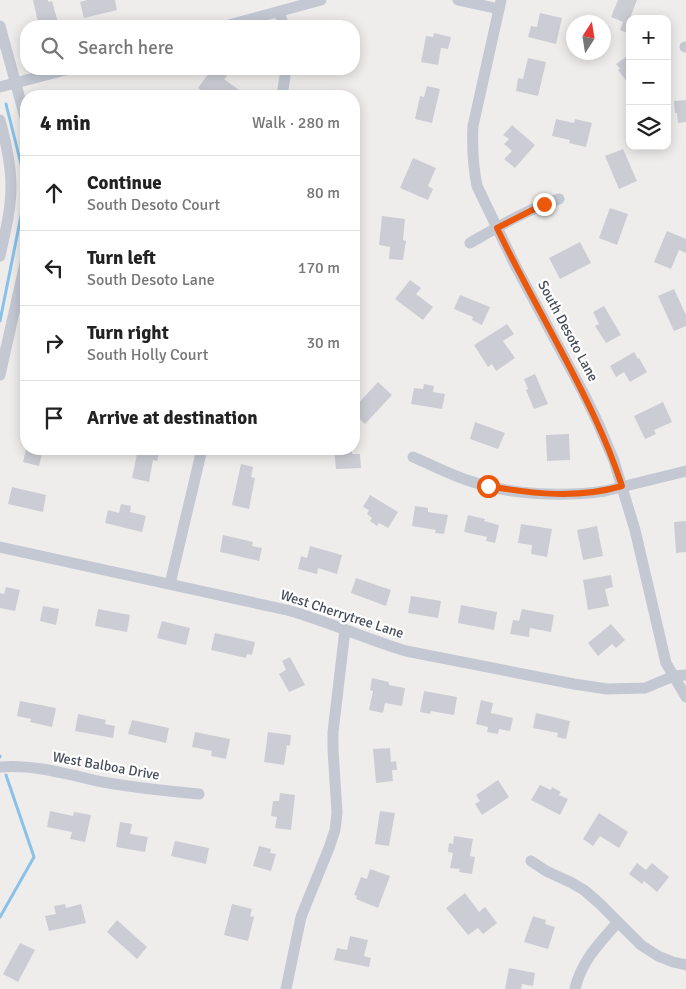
<!DOCTYPE html>
<meta charset="utf-8">
<style>
:root{--surface:#fff;--page:#f2f2f2;--text:#222;--muted:#767676;--line:#e0e0e0}
body{margin:0;font-family:Signika,sans-serif;background:var(--page);color:var(--text)}
.controls{position:absolute;right:15px;top:15px;display:grid;overflow:hidden;border-radius:10px;box-shadow:0 2px 12px #0003}
.controls button{width:45px;height:45px;display:grid;place-items:center;padding:0;border:0;border-bottom:1px solid var(--line);background:var(--surface);color:var(--text);font:25px sans-serif}
.compass{position:absolute;left:566px;top:15px;width:45px;height:45px;border-radius:50%;background:var(--surface);box-shadow:0 2px 12px #0003;rotate:12deg}
.stop{position:absolute;width:15px;height:15px;margin:-11px;border:4px solid #ea580c;border-radius:50%;background:#fff}
.stop.end{background:#ea580c;border-color:#fff;box-shadow:0 1px 5px #0008}
.list{margin:0;padding:0;list-style:none}
h2{display:flex;justify-content:space-between;align-items:center;height:65px;margin:0;padding:0 20px;font-size:21px}
h2 small{font-size:16px;font-weight:400;color:var(--muted)}
.list li{display:grid;grid-template-columns:32px 1fr auto;gap:15px;align-items:center;box-sizing:border-box;height:75px;padding:0 20px;border-top:1px solid var(--line)}
.list b{display:block;font-size:19px;white-space:nowrap}
.list p{margin:0;font-size:16px;white-space:nowrap;color:var(--muted)}
.list em{font-size:16px;font-style:normal;color:var(--muted)}
.icon{flex:none;width:28px;height:28px;fill:none;stroke:currentColor;stroke-width:2;stroke-linecap:round;stroke-linejoin:round}
.map{position:relative;flex:none;width:686px;height:989px;overflow:hidden}
.search{position:absolute;background:var(--surface);box-shadow:0 2px 12px #0003;left:20px;top:20px;width:340px;height:55px;display:flex;align-items:center;gap:12px;box-sizing:border-box;padding:0 18px;border-radius:20px;color:var(--muted);font-size:19px}
.panel{position:absolute;background:var(--surface);box-shadow:0 2px 12px #0003;left:20px;top:90px;width:340px;height:365px;border-radius:20px}
.map>svg:first-child{display:block}
.lines{fill:none;stroke-linecap:round;stroke-linejoin:round}
.stream{stroke:#89c1e8;stroke-width:3}
.building{fill:#cccdd4}
.minor{stroke:#c3c8d3;stroke-width:11}
.route{stroke:#ea580c;stroke-width:6}
.labels{text-anchor:middle;dominant-baseline:central;stroke-width:4.5;stroke-linejoin:round;paint-order:stroke}
.street-label{font-size:14px;fill:#454c59;stroke:#fff}
</style>
<div class="map">
<svg width="686" height="989" viewBox="0 0 686 989">
<rect width="100%" height="100%" fill="#efedec"/>
<g class="lines">
<g class="stream">
<polyline points="0,321 22,211 22,168 6,104"/>
<polyline points="0,756 0,757"/>
<polyline points="0,917 34,857 6,775"/>
</g>
</g>
<g class="building">
<polygon points="33,0 48,0 48,2 52,1 59,26 42,26 41,21 38,22"/>
<polygon points="87,0 115,0 117,10 84,18 80,2"/>
<polygon points="618,0 637,0 630,18 630,34 620,30 623,22 611,17"/>
<polygon points="540,13 562,18 556,44 528,37 531,26 537,27"/>
<polygon points="434,33 451,37 448,49 441,48 438,65 421,62 426,36 433,37"/>
<polygon points="630,54 630,86 618,70 620,69 616,64"/>
<polygon points="528,58 546,62 538,96 516,91 518,78 523,79"/>
<polygon points="212,69 217,69 227,76 224,79 247,96 220,96 215,93 212,96 209,96 198,88"/>
<polygon points="427,86 440,89 432,123 415,119 420,96 424,97"/>
<polygon points="686,100 686,122 678,123 677,113 675,113 674,101"/>
<polygon points="556,119 574,123 575,119 592,123 586,147 569,143 570,140 552,136"/>
<polygon points="512,125 535,145 515,168 504,159 512,151 504,144 509,139 503,135"/>
<polygon points="623,149 637,181 619,189 605,156"/>
<polygon points="413,158 436,168 428,186 433,189 428,200 400,188"/>
<polygon points="610,208 628,214 617,245 599,238"/>
<polygon points="382,216 405,219 403,240 406,241 403,260 389,259 390,247 379,245"/>
<polygon points="667,231 686,239 686,253 679,250 671,269 654,262"/>
<polygon points="580,242 591,263 560,279 549,258"/>
<polygon points="410,280 421,288 416,294 433,307 423,320 395,299"/>
<polygon points="674,289 686,315 686,326 674,331 658,296"/>
<polygon points="460,295 490,307 482,325 472,320 473,317 454,309"/>
<polygon points="604,306 621,335 606,343 595,326 599,324 593,312"/>
<polygon points="507,324 514,334 503,341 515,358 496,371 492,364 488,367 474,345"/>
<polygon points="634,352 638,359 639,358 647,372 630,382 624,372 616,377 610,366"/>
<polygon points="535,374 548,404 534,409 526,390 528,389 524,379"/>
<polygon points="378,382 392,395 365,424 354,414 354,408"/>
<polygon points="424,384 434,386 433,392 445,394 442,409 411,404 414,388 423,389"/>
<polygon points="663,402 672,422 654,430 656,434 645,439 634,416"/>
<polygon points="475,422 505,433 498,449 470,439"/>
<polygon points="569,434 570,460 547,461 546,435"/>
<polygon points="26,449 43,449 39,466 23,462"/>
<polygon points="138,449 160,449 157,461 153,460 149,482 132,478"/>
<polygon points="334,449 352,449 352,454 360,454 361,468 336,469"/>
<polygon points="241,464 253,467 251,477 255,478 249,509 232,505"/>
<polygon points="12,487 46,495 43,512 8,504"/>
<polygon points="370,495 398,512 388,528 379,523 377,526 370,521 372,518 367,514 369,510 363,507"/>
<polygon points="121,504 131,506 130,512 146,516 142,532 105,523 108,510 119,513"/>
<polygon points="415,506 428,508 428,512 448,515 444,534 435,533 436,530 412,526"/>
<polygon points="468,515 485,519 484,521 499,525 495,543 486,541 487,537 464,532"/>
<polygon points="686,521 686,552 676,553 674,522"/>
<polygon points="521,524 552,529 547,557 531,554 532,545 518,543"/>
<polygon points="597,526 603,556 583,560 577,530"/>
<polygon points="223,535 253,542 252,546 262,548 259,561 220,552"/>
<polygon points="310,546 342,555 337,574 318,568 317,574 298,569 301,556 307,558"/>
<polygon points="611,575 613,587 605,589 609,606 588,610 583,580"/>
<polygon points="356,578 391,590 386,606 351,593"/>
<polygon points="6,587 20,590 15,611 0,608 0,593 4,594"/>
<polygon points="411,596 441,601 438,618 408,613"/>
<polygon points="461,605 497,612 494,630 458,623"/>
<polygon points="43,606 59,609 56,625 40,621"/>
<polygon points="98,609 130,615 127,632 95,626"/>
<polygon points="522,609 554,615 551,632 530,628 529,637 510,634 513,620 519,621"/>
<polygon points="162,621 190,628 186,645 157,638"/>
<polygon points="611,624 625,640 616,648 612,644 598,656 588,643"/>
<polygon points="215,633 255,642 252,655 247,654 246,658 211,650"/>
<polygon points="290,657 305,685 289,692 279,674 286,670 282,661"/>
<polygon points="372,678 389,682 389,685 405,688 402,706 385,703 383,713 369,710 373,691 370,690"/>
<polygon points="424,691 457,697 454,715 431,711 430,714 420,712"/>
<polygon points="481,700 493,703 491,713 513,718 510,731 499,729 498,734 487,732 488,727 476,724"/>
<polygon points="20,701 56,708 52,727 30,722 31,719 17,716"/>
<polygon points="536,713 570,721 566,739 557,737 558,733 533,728"/>
<polygon points="78,714 106,720 105,724 115,726 113,738 75,731"/>
<polygon points="132,720 169,728 166,743 128,734"/>
<polygon points="195,732 230,739 226,759 211,756 212,751 192,747"/>
<polygon points="268,732 291,735 290,746 287,745 284,765 264,762"/>
<polygon points="390,748 391,762 396,761 397,770 392,770 393,781 376,783 373,749"/>
<polygon points="498,780 509,797 482,815 475,804 480,801 476,795"/>
<polygon points="540,785 551,790 552,787 561,792 559,795 568,799 560,815 531,800"/>
<polygon points="280,793 295,795 291,830 275,828 277,817 271,816 273,801 279,801"/>
<polygon points="50,811 73,816 74,812 91,815 85,842 70,839 72,832 47,827"/>
<polygon points="380,811 395,813 389,846 375,844"/>
<polygon points="599,813 628,832 619,848 600,836 593,846 583,839"/>
<polygon points="120,822 132,824 130,834 148,837 145,852 116,847"/>
<polygon points="454,836 473,839 470,856 475,857 472,874 459,872 460,869 450,868 453,853 448,852 449,843 453,844"/>
<polygon points="175,841 209,848 206,864 171,856"/>
<polygon points="259,846 271,849 270,853 276,854 271,871 253,866"/>
<polygon points="637,863 646,870 652,863 669,877 657,892 644,881 642,884 629,874"/>
<polygon points="370,869 390,876 378,908 356,899 357,896 354,895 361,877 367,879"/>
<polygon points="465,893 479,912 485,907 497,923 483,934 478,928 468,935 446,908"/>
<polygon points="65,904 66,908 81,904 86,923 49,931 45,916 56,914 54,906"/>
<polygon points="232,904 252,909 250,916 254,917 248,941 224,935"/>
<polygon points="533,916 546,920 545,924 555,927 548,949 524,942"/>
<polygon points="117,920 147,947 137,959 107,932"/>
<polygon points="350,936 368,940 364,956 371,958 369,967 334,960 337,948 347,950"/>
<polygon points="20,943 35,950 18,982 3,974"/>
<polygon points="509,968 535,973 533,986 522,984 521,989 505,989"/>
</g>
<g class="lines">
<g class="minor">
<polyline points="458,0 499,9"/>
<path d="M501,0l-28,126c-1,20 0,40 4,60l38,79 69,129 14,29 16,38 21,69 31,133 20,34"/>
<polyline points="279,12 284,26"/>
<polyline points="0,26 26,121"/>
<polyline points="225,26 321,0"/>
<polyline points="685,47 686,47"/>
<polyline points="0,87 69,69"/>
<polyline points="282,96 286,69"/>
<path d="M0,120c6,22 11,44 11,66 0,24 -6,47 -11,70"/>
<path d="M470,243c28,-16 58,-34 89,-44"/>
<polyline points="0,375 26,259"/>
<path d="M413,457c19,8 38,18 57,24 40,14 94,16 135,10l81,-20"/>
<path d="M0,547l287,63c40,11 79,29 119,41l168,33 33,5 38,-1 29,-12 12,-1"/>
<polyline points="170,584 202,449"/>
<path d="M0,767c34,-3 70,8 103,15 32,6 64,9 96,12"/>
<polyline points="531,861 546,871 570,882 584,890 599,903 641,945 658,956 673,962 686,965"/>
<polyline points="286,989 301,917 307,902 329,848 335,830 337,813 333,749 333,732 345,630"/>
<path d="M575,989c6,-27 25,-47 43,-67"/>
</g>
</g>
<g class="lines">
<path class="route" d="M488,486c45,8 90,13 134,0 -16,-49 -39,-94 -63,-139 -21,-40 -43,-79 -62,-119l47,-24"/>
</g>
<g class="labels">
<g class="street-label">
<text transform="translate(568 331) rotate(62)">South Desoto Lane</text>
<text transform="translate(342 614) rotate(18)">West Cherrytree Lane</text>
<text transform="translate(106 766) rotate(10)">West Balboa Drive</text>
</g>
</g>
</svg>
<div class="controls">
<button>+</button>
<button>−</button>
<button><svg class="icon" aria-label="layers" viewBox="0 0 24 24"><path d="M12 4l9 5-9 5-9-5zM3 14l9 5 9-5"/></svg></button>
</div>
<svg class="compass" viewBox="-18 -18 36 36"><path d="M0-13l5 13h-10z" fill="#e53935"/><path d="M0 13l5-13h-10z" fill="#767676"/></svg>
<div class="stop" style="left:488px;top:486px"></div>
<div class="stop end" style="left:544px;top:204px"></div>
<div class="search"><svg class="icon" aria-label="search" viewBox="0 0 24 24"><circle cx="10" cy="10" r="6"/><path d="M15 15l6 6"/></svg>Search here</div>
<section class="panel">
<h2>4 min<small>Walk · 280 m</small></h2>
<ul class="list">
<li><svg class="icon" aria-label="ahead" viewBox="0 0 24 24"><path d="M12 20V5M6 11l6-6 6 6"/></svg><div><b>Continue</b><p>South Desoto Court</p></div><em>80 m</em></li>
<li><svg class="icon" aria-label="left" viewBox="0 0 24 24"><path d="M17 20v-9H6M10 6l-5 5 5 5"/></svg><div><b>Turn left</b><p>South Desoto Lane</p></div><em>170 m</em></li>
<li><svg class="icon" aria-label="right" viewBox="0 0 24 24"><path d="M7 20v-9h11M14 6l5 5-5 5"/></svg><div><b>Turn right</b><p>South Holly Court</p></div><em>30 m</em></li>
<li><svg class="icon" aria-label="arrive" viewBox="0 0 24 24"><path d="M6 21V4h12l-3 4 3 4H6"/></svg><div><b>Arrive at destination</b></div></li>
</ul>
</section>
</div>
